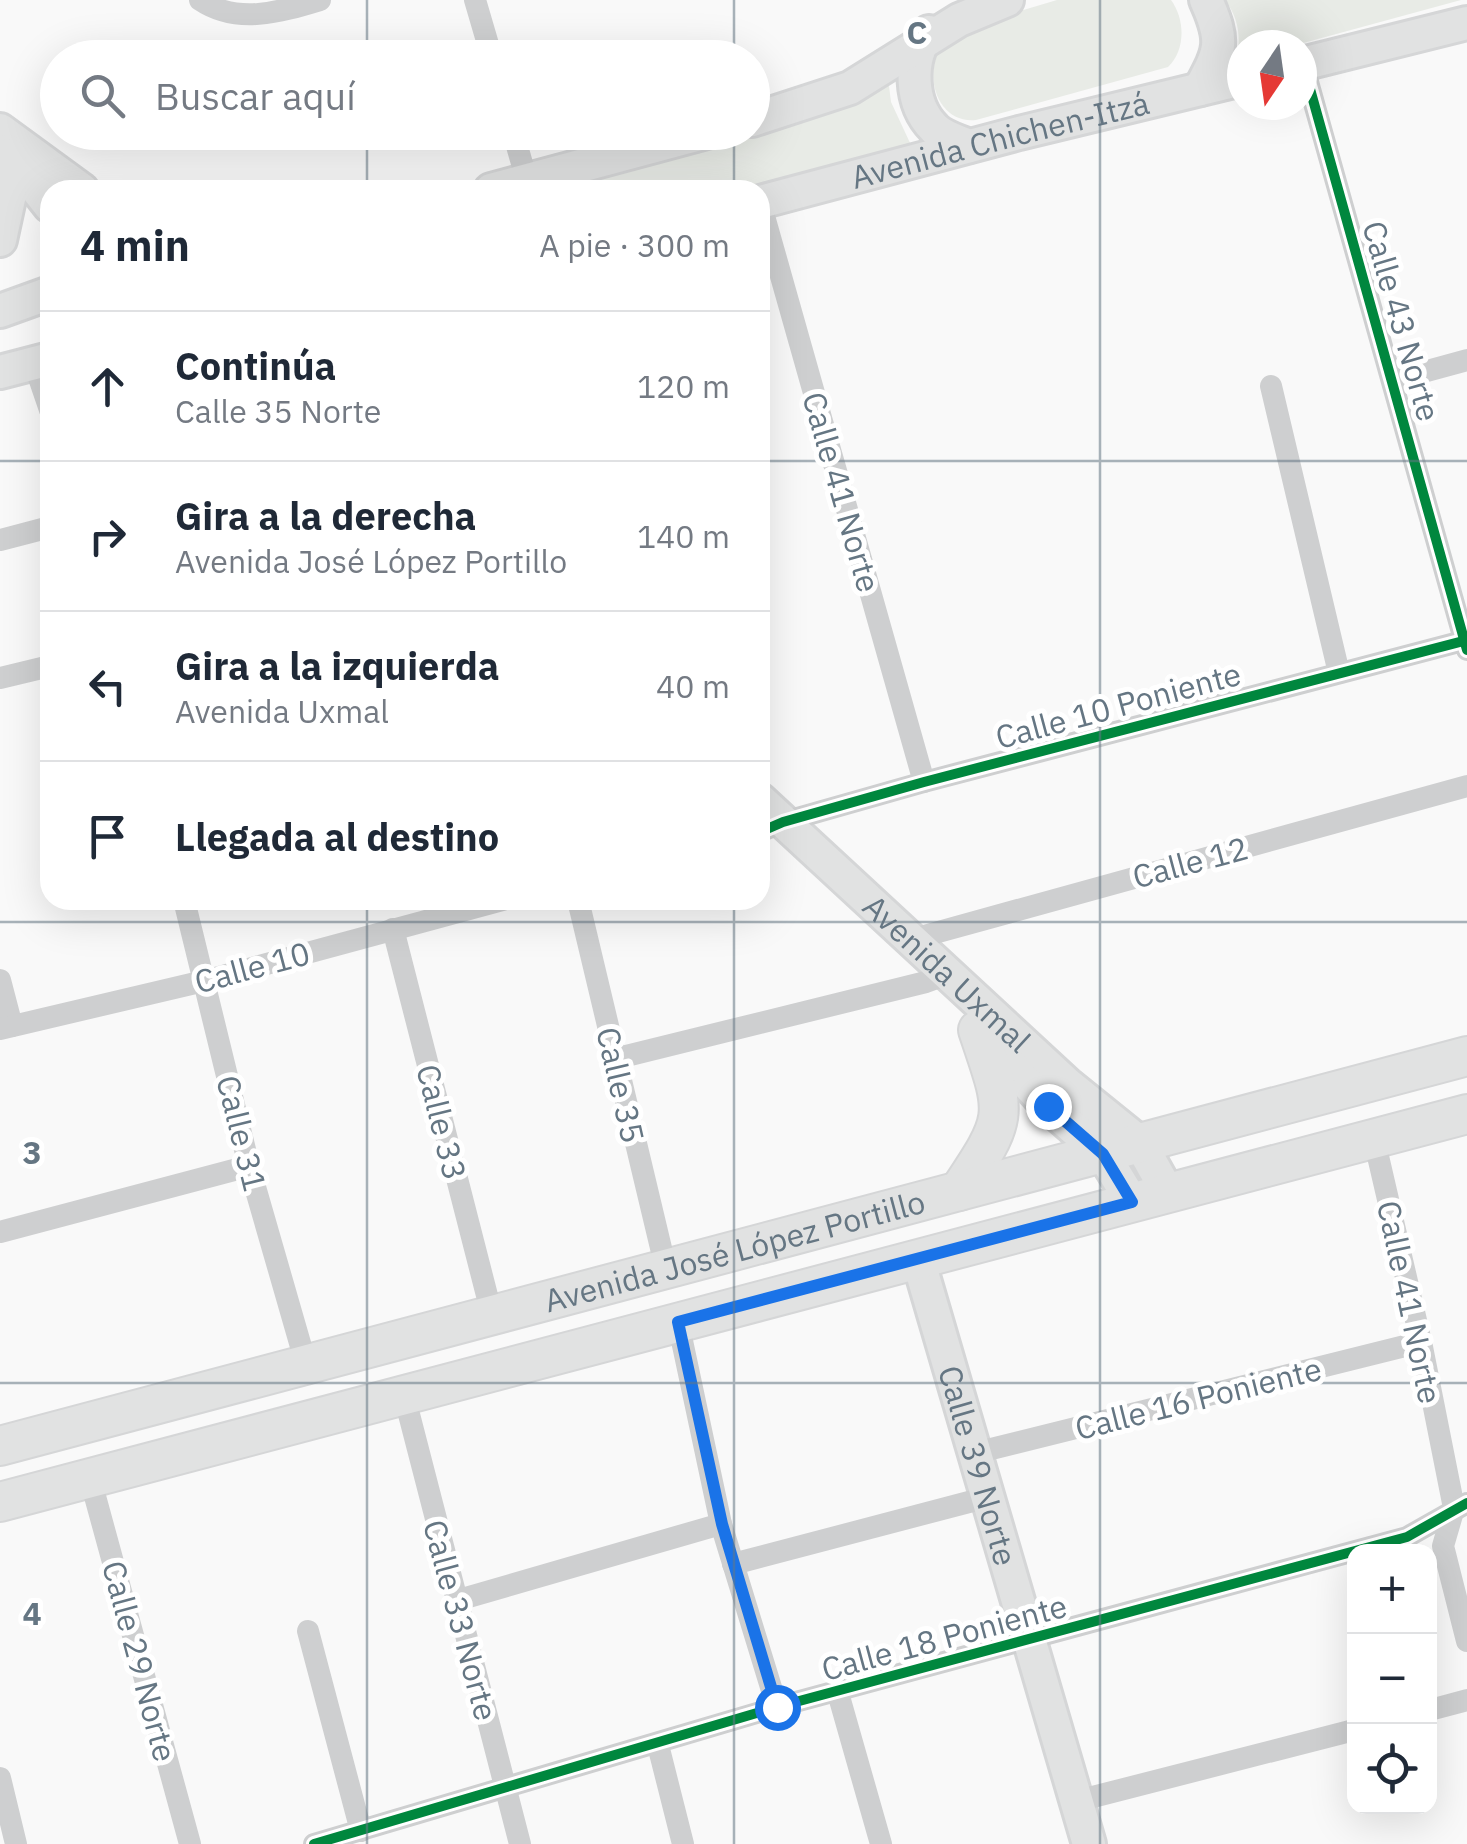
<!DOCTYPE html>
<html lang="es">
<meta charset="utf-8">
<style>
:root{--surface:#fff;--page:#f2f2f3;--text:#1f2937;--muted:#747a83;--line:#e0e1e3}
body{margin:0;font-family:"IBM Plex Sans",sans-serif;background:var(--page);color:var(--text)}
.controls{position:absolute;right:30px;bottom:30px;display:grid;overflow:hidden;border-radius:20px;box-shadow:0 10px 40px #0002}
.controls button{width:90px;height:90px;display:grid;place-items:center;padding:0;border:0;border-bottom:2px solid var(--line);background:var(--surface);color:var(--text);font:50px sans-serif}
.compass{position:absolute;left:1227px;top:30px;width:90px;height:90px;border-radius:50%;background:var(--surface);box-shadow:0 10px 40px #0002;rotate:193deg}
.stop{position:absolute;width:30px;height:30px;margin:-22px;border:8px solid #1a73e8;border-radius:50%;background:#fff}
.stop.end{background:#1a73e8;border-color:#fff;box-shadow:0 2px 10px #0008}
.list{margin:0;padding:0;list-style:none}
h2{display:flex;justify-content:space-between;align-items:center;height:130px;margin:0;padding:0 40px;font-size:42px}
h2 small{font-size:32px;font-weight:400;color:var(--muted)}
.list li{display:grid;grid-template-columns:65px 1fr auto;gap:30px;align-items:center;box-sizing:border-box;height:150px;padding:0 40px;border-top:2px solid var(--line)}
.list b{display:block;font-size:38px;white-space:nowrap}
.list p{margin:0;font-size:32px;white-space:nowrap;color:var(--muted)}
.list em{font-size:32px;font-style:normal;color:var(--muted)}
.icon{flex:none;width:55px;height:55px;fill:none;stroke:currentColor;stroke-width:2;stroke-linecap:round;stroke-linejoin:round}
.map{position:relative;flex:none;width:1467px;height:1844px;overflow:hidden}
.search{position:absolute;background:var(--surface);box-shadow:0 10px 40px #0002;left:40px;top:40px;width:730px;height:110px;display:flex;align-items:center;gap:25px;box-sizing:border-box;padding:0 35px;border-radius:55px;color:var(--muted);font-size:38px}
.panel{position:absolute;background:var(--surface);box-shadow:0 10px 40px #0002;left:40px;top:180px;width:730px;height:730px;border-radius:30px}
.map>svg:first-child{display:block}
.green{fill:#e8ebe6}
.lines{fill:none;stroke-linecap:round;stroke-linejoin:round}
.secondary-casing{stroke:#d5d6d7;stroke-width:38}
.primary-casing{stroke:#d5d6d7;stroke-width:42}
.street{stroke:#cecfd0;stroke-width:22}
.secondary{stroke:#e1e2e2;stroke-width:32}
.primary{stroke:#e1e2e2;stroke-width:38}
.cycleway-casing{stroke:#fff;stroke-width:16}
.cycleway{stroke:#00873e;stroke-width:10}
.route{stroke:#1a73e8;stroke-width:12}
.grid{fill:none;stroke:#657683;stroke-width:2.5;stroke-opacity:0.55}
.labels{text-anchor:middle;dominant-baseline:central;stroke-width:10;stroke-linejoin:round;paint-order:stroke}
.street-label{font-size:32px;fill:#657683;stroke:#fff}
.grid-label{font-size:32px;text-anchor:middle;font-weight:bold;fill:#657683;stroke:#fff;stroke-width:10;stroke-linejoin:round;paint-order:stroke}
</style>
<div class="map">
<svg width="1467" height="1844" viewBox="0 0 1467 1844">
<rect width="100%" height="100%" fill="#f9f9f9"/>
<g class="green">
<path d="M1057,0h114c14,19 15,50 -3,67l-192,53c-37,4 -53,-42 -36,-71l80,-38z"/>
<path d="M1225,0h236l-165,45h-54v16l-6,2c5,-24 4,-43 -11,-63z"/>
<polygon points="888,78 891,102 911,145 739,190 544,190 746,133"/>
</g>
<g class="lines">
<g class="secondary-casing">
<g id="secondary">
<path d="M929,32c-21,27 -19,72 5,96 8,9 24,13 35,18"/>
<polyline points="1302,64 1467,23"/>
<path d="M1200,89c21,-39 25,-47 6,-89"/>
<polyline points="752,120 850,88 959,20 1007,0"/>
<polyline points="0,130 82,190"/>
<polyline points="7,151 50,206"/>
<polyline points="491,190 707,132"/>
<path id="s1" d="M760,202l259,-69 223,-54"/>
<polyline points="0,240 10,194 9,155"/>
<polyline points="0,311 50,293"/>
<polyline points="0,372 50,359"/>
<path id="s2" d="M760,800l307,284 73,59 28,50"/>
<polyline points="977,1029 1048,1106 1103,1154 1132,1202"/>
<path id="s3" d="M918,1259l171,585"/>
</g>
</g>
<g class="primary-casing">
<g id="primary">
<path d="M959,1191c51,-76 48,-75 19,-161"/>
<path id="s4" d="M0,1446l1467,-390"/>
<polyline points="0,1502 1467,1114"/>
</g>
</g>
<g class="street">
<path d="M200,0c37,25 80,12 120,0"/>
<polyline points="475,0 492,58"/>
<polyline points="1303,64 1467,650"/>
<polyline points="513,132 527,181"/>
<polyline points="760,202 924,782"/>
<polyline points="34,363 50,410"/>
<polyline points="1394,380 1467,360"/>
<polyline points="1271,386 1339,673"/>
<polyline points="0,540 50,527"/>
<polyline points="0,678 50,666"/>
<polyline points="760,832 783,822 924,782 1467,640"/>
<polyline points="184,900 249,1166 306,1364"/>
<polyline points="578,900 666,1269"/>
<polyline points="393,929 492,1315"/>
<polyline points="913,939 1467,786"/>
<polyline points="0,980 12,1026"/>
<polyline points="0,1029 204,981 503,900"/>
<polyline points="614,1059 926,982 948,974"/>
<polyline points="1374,1139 1421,1342 1454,1508 1443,1546 1467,1641"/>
<polyline points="0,1232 249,1166"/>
<polyline points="678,1322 721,1524 777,1707"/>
<polyline points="404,1395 520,1844"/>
<polyline points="975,1453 1421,1342"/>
<polyline points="90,1478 190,1844"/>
<polyline points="733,1564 988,1497"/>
<polyline points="455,1601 721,1524"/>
<polyline points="308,1631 361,1831"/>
<polyline points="838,1693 881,1844"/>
<polyline points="1430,1710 1467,1700"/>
<polyline points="658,1745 683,1844"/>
<polyline points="0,1778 16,1844"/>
<polyline points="1077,1801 1354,1730"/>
<polyline points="314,1844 777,1707 1407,1537 1467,1503"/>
</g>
<use href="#secondary" class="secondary"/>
<use href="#primary" class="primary"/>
<g class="cycleway-casing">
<g id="cycleway">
<polyline points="1303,64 1467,650"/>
<polyline points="760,832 783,822 924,782 1467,640"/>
<polyline points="314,1844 777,1707 1407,1537 1467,1503"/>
</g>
</g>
<use href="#cycleway" class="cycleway"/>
</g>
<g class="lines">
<polyline class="route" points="777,1707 722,1524 678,1322 1132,1202 1103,1154 1048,1106"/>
</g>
<path class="grid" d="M367,0v58M734,0v58M1100,0v1844M367,132v58M734,132v58M0,461h50M760,461h707M367,900v944M734,900v944M0,922h1467M0,1383h1467"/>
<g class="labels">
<g class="street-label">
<text stroke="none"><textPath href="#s1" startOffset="248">Avenida Chichen-Itzá</textPath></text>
<text transform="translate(1402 321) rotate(74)">Calle 43 Norte</text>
<text transform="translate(842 492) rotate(74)">Calle 41 Norte</text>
<text transform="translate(1118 705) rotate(-15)">Calle 10 Poniente</text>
<text transform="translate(1190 862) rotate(-15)">Calle 12</text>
<text transform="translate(252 967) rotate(-15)">Calle 10</text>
<text stroke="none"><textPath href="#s2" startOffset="255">Avenida Uxmal</textPath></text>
<text transform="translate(621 1085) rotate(77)">Calle 35</text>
<text transform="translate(442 1122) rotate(76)">Calle 33</text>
<text transform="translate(242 1133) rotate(76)">Calle 31</text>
<text stroke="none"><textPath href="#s4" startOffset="760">Avenida José López Portillo</textPath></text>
<text transform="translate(1410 1302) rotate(78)">Calle 41 Norte</text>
<text transform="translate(1198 1398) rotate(-14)">Calle 16 Poniente</text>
<text stroke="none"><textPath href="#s3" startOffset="215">Calle 39 Norte</textPath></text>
<text transform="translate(461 1620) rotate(75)">Calle 33 Norte</text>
<text transform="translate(944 1637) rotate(-15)">Calle 18 Poniente</text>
<text transform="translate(140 1661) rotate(75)">Calle 29 Norte</text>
</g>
</g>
<g class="grid-label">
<text x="917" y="44">C</text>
<text x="32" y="1164">3</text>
<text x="32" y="1625">4</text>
</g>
</svg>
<div class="controls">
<button>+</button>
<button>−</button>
<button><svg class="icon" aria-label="locate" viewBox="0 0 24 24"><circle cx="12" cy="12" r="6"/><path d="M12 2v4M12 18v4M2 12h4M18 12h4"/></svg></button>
</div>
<svg class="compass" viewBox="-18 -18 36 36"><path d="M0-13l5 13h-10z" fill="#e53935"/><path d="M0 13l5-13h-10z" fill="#747a83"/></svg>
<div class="stop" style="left:777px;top:1707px"></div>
<div class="stop end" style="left:1048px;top:1106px"></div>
<div class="search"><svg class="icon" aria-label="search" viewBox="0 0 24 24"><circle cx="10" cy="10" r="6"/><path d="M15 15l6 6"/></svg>Buscar aquí</div>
<section class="panel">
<h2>4 min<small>A pie · 300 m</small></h2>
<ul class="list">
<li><svg class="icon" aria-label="ahead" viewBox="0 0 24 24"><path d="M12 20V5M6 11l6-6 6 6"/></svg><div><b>Continúa</b><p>Calle 35 Norte</p></div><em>120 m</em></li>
<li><svg class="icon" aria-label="right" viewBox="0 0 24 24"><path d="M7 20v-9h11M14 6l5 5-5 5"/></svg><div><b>Gira a la derecha</b><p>Avenida José López Portillo</p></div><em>140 m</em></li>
<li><svg class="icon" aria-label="left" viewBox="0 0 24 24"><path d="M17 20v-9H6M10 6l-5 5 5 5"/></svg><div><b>Gira a la izquierda</b><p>Avenida Uxmal</p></div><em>40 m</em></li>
<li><svg class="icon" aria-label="arrive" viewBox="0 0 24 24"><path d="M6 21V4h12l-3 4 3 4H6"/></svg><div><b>Llegada al destino</b></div></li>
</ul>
</section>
</div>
